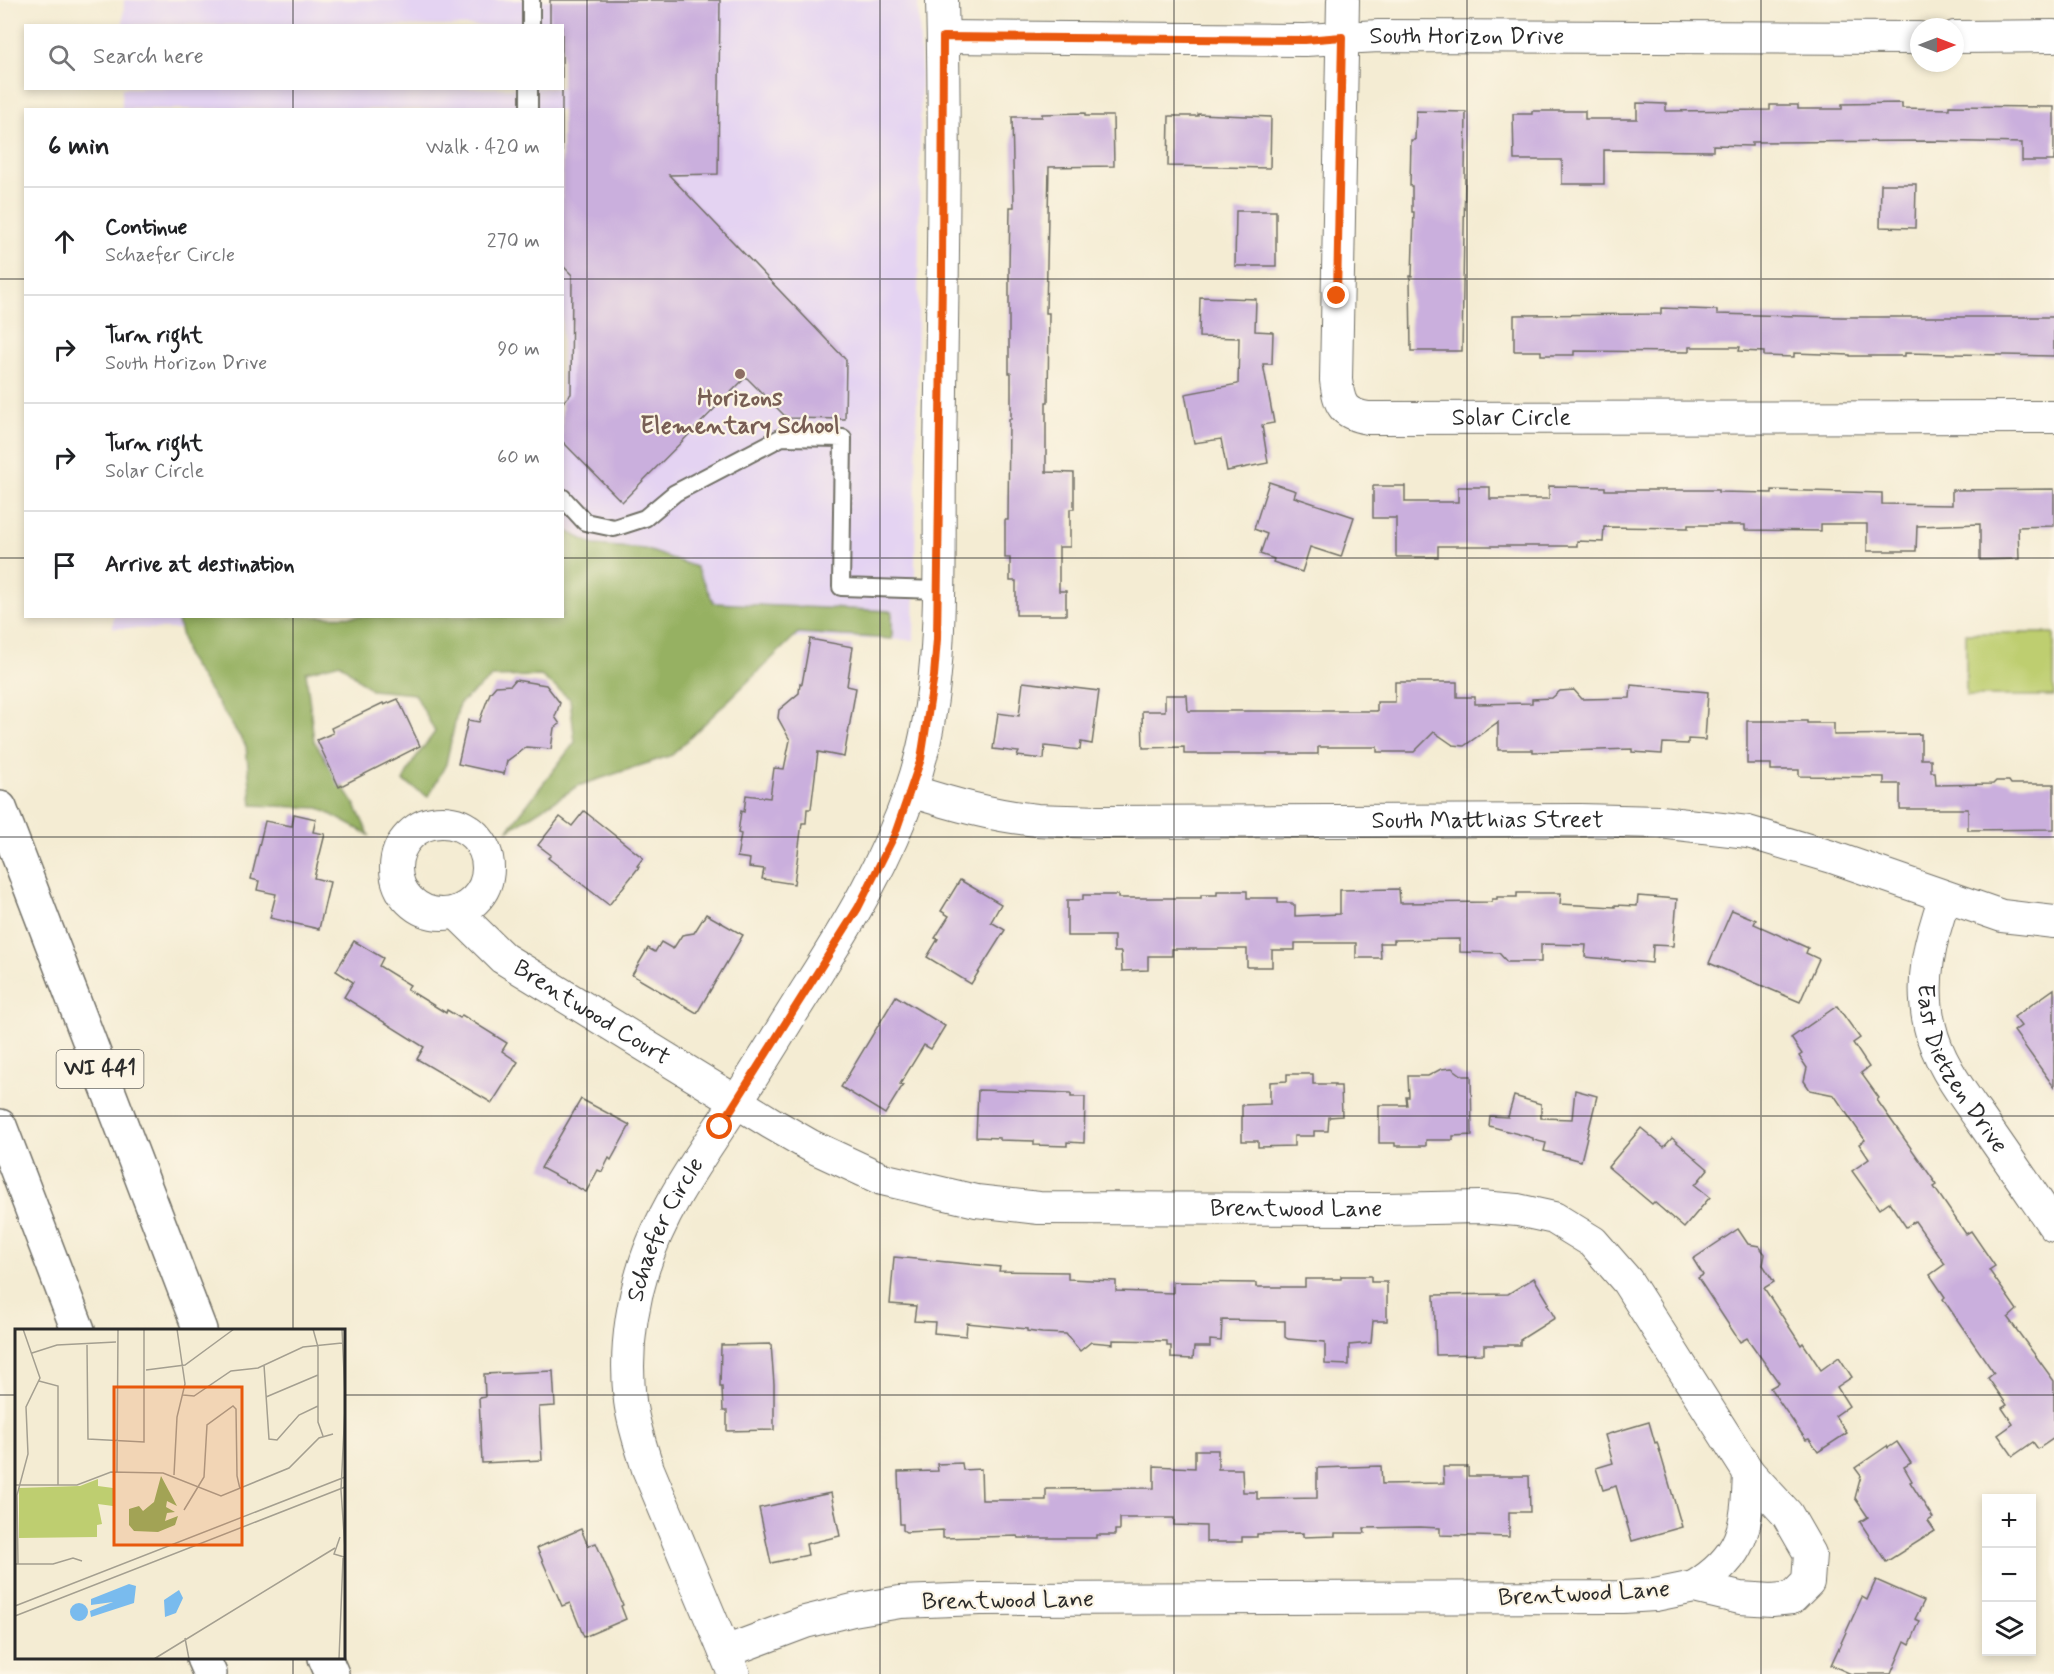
<!DOCTYPE html>
<meta charset="utf-8">
<style>
:root{--surface:#fff;--page:#f6f6f6;--text:#202124;--muted:#757577;--line:#e0e0e0}
body{margin:0;font-family:Mynerve,sans-serif;background:var(--page);color:var(--text)}
.controls{position:absolute;right:18px;bottom:18px;display:grid;overflow:hidden;border-radius:0px;box-shadow:0 3px 9px #0003}
.controls button{width:54px;height:54px;display:grid;place-items:center;padding:0;border:0;border-bottom:2px solid var(--line);background:var(--surface);color:var(--text);font:30px sans-serif}
.compass{position:absolute;left:1910px;top:18px;width:54px;height:54px;border-radius:50%;background:var(--surface);box-shadow:0 3px 9px #0003;rotate:90deg}
.stop{position:absolute;width:18px;height:18px;margin:-14px;border:4px solid #ea580c;border-radius:50%;background:#fff}
.stop.end{background:#ea580c;border-color:#fff;box-shadow:0 2px 6px #0008}
.list{margin:0;padding:0;list-style:none}
h2{display:flex;justify-content:space-between;align-items:center;height:78px;margin:0;padding:0 24px;font-size:26px}
h2 small{font-size:20px;font-weight:400;color:var(--muted)}
.list li{display:grid;grid-template-columns:39px 1fr auto;gap:18px;align-items:center;box-sizing:border-box;height:108px;padding:0 24px;border-top:2px solid var(--line)}
.list b{display:block;font-size:22px;white-space:nowrap}
.list p{margin:0;font-size:20px;white-space:nowrap;color:var(--muted)}
.list em{font-size:20px;font-style:normal;color:var(--muted)}
.icon{flex:none;width:33px;height:33px;fill:none;stroke:currentColor;stroke-width:2;stroke-linecap:round;stroke-linejoin:round}
.map{position:relative;flex:none;width:2054px;height:1674px;overflow:hidden}
.search{position:absolute;background:var(--surface);box-shadow:0 3px 9px #0003;left:24px;top:24px;width:540px;height:66px;display:flex;align-items:center;gap:15px;box-sizing:border-box;padding:0 21px;border-radius:0px;color:var(--muted);font-size:22px}
.panel{position:absolute;background:var(--surface);box-shadow:0 3px 9px #0003;left:24px;top:108px;width:540px;height:510px;border-radius:0px}
.map>svg:first-child{display:block}
.built{fill:#e4d3f2}
.green{fill:#bece70;stroke:#747c4e;stroke-width:1.5}
.forest{fill:#96b162;stroke:#606e46;stroke-width:1.5}
.building{fill:#caafdd}
.lines{fill:none;stroke-linecap:round;stroke-linejoin:round}
.service-casing{stroke:#716f66;stroke-width:20}
.minor-casing{stroke:#716f66;stroke-width:34}
.motorway-casing{stroke:#716f66;stroke-width:36}
.service{stroke:#fff;stroke-width:16}
.minor{stroke:#fff;stroke-width:32}
.motorway{stroke:#fff;stroke-width:33}
.route{stroke:#ea580c;stroke-width:8}
.grid{fill:none;stroke:#2b2b2b;stroke-width:1.5;stroke-opacity:0.55}
.education-dot{fill:#8d6e63;stroke:#fcf5e5;stroke-width:2}
.labels{text-anchor:middle;dominant-baseline:central;stroke-width:4.5;stroke-linejoin:round;paint-order:stroke}
.shield{fill:#fcf5e5;stroke:#6a6863;stroke-width:1.5}
.shield-label{font-size:22px;font-weight:bold;fill:#2b2b2b}
.street-label{font-size:24px;fill:#2b2b2b;stroke:#fcf5e5}
.education-label{font-size:24px;font-weight:bold;fill:#785e54;stroke:#fcf5e5}
.inset-road{fill:none;stroke:#a49f90;stroke-width:1.5}
.view{fill:#e8590c;fill-opacity:0.15;stroke:#e8590c;stroke-width:3}
.inset-edge{fill:none;stroke:#2b2b2b;stroke-width:3}
</style>
<div class="map">
<svg width="2054" height="1674" viewBox="0 0 2054 1674">
<rect width="100%" height="100%" fill="#fcf5e5"/>
<filter id="ink" filterUnits="userSpaceOnUse"><feTurbulence type="fractalNoise" baseFrequency=".0167" numOctaves="2"/><feDisplacementMap in="SourceGraphic" scale="12" xChannelSelector="R" yChannelSelector="G"/><feConvolveMatrix kernelMatrix="1 2 1 2 8 2 1 2 1" color-interpolation-filters="sRGB"/></filter>
<filter id="wash" filterUnits="userSpaceOnUse"><feTurbulence type="fractalNoise" baseFrequency=".008" numOctaves="4" result="noise"/><feDisplacementMap in="SourceGraphic" scale="24" xChannelSelector="R" yChannelSelector="G"/><feGaussianBlur stdDeviation="1.35" result="paint"/><feColorMatrix in="noise" values="0 0 0 0 0 0 0 0 0 0 0 0 0 0 0 0 0 1.4 0 .05"/><feComposite in="paint" operator="in"/></filter>
<g filter="url(#wash)">
<rect width="100%" height="100%" fill="#f4ecd3"/>
<polygon class="built" points="124,0 918,0 921,65 914,640 113,628 113,616 562,616 562,110 122,109 122,88 562,88 562,26 123,25"/>
<rect class="green" x="1966" y="633" width="88" height="63"/>
<polygon class="forest" points="563,529 594,545 645,549 696,567 714,603 892,611 892,639 798,633 672,755 578,786 507,831 575,742 570,699 541,676 492,677 459,704 446,764 428,797 403,781 414,760 435,732 415,694 371,690 340,663 306,672 314,741 355,805 369,835 319,808 252,805 246,746 187,657 177,617 562,616"/>
<g id="blocks">
<g class="building">
<polygon points="550,0 720,0 718,174 669,175 846,360 845,419 787,418 746,377 622,502 562,441 562,403 571,394 572,275 562,265 562,26 550,26"/>
<polygon points="1637,103 1666,104 1666,111 1770,110 1770,105 1798,105 1798,109 1842,109 1842,104 1902,103 1902,108 1949,109 1949,106 2054,107 2054,161 2022,161 2022,143 1930,141 1752,142 1752,146 1713,145 1713,151 1604,150 1604,184 1562,184 1562,160 1514,160 1513,114 1532,114 1532,111 1585,111 1585,119 1637,119"/>
<polygon points="1416,111 1466,112 1462,351 1411,351 1410,276 1412,276 1414,212 1412,212 1412,186 1410,186 1411,140 1415,140"/>
<polygon points="1085,113 1085,116 1113,116 1114,166 1049,167 1046,313 1049,313 1048,402 1046,402 1046,472 1074,473 1074,509 1070,509 1070,547 1059,547 1059,591 1066,591 1066,615 1016,615 1016,581 1010,581 1010,558 1005,558 1005,520 1008,520 1009,419 1011,419 1011,373 1009,373 1009,270 1010,207 1014,207 1012,117 1042,117 1042,114"/>
<polygon points="1198,114 1271,117 1270,168 1168,166 1169,116 1198,116"/>
<polygon points="1881,184 1916,184 1915,228 1880,227"/>
<polygon points="1236,211 1276,211 1276,266 1235,266"/>
<polygon points="1200,297 1256,299 1255,331 1273,332 1272,364 1263,364 1274,423 1262,425 1268,463 1227,471 1221,439 1194,443 1185,394 1238,384 1239,338 1199,337"/>
<polygon points="1661,308 1717,310 1717,314 1841,317 2054,317 2054,356 1905,353 1905,356 1850,356 1850,355 1794,353 1794,357 1764,356 1764,352 1739,351 1740,347 1689,347 1689,352 1574,351 1574,355 1541,355 1541,351 1514,351 1514,315 1661,314"/>
<polygon points="1269,482 1296,491 1294,497 1354,517 1341,557 1310,547 1302,572 1273,562 1274,559 1260,554 1267,534 1254,529"/>
<polygon points="1373,486 1405,486 1405,502 1458,502 1458,487 1490,487 1490,499 1549,499 1549,486 1605,487 1605,490 1718,490 1718,492 1772,493 1772,490 1882,493 1882,504 1952,505 1952,490 2054,489 2054,526 2018,527 2019,559 1980,560 1980,524 1917,526 1916,551 1867,551 1867,524 1821,524 1821,531 1745,530 1745,525 1688,525 1688,528 1604,527 1603,542 1577,541 1577,546 1438,546 1438,557 1396,557 1396,518 1373,518"/>
<polygon points="810,639 853,647 847,686 856,688 844,757 818,752 811,809 807,809 806,823 802,823 794,884 762,879 764,869 749,867 750,859 737,857 741,834 738,833 741,811 744,812 746,795 770,798 774,768 784,769 790,740 778,718 779,710 799,693 800,683 802,684"/>
<polygon points="515,680 546,685 560,703 555,717 560,724 554,728 551,749 526,747 507,761 504,774 458,764 468,720 479,722 490,693 496,686 511,685"/>
<polygon points="1023,682 1099,691 1092,744 1081,742 1080,750 1045,746 1044,759 1017,756 1019,752 993,749 998,713 1019,716"/>
<polygon points="1395,682 1457,682 1457,697 1475,697 1475,704 1532,703 1532,699 1552,698 1560,691 1574,690 1582,699 1630,698 1631,685 1708,692 1705,740 1688,739 1688,744 1663,743 1662,754 1632,752 1632,749 1533,752 1533,750 1498,750 1498,722 1464,746 1453,745 1434,732 1414,752 1377,752 1377,747 1318,747 1318,754 1184,754 1184,747 1143,748 1142,711 1165,711 1165,695 1187,695 1188,711 1377,711 1377,702 1395,702"/>
<polygon points="398,699 420,746 339,787 317,740 333,733 331,728 383,703 384,705"/>
<polygon points="1747,721 1807,721 1807,723 1834,723 1834,735 1921,734 1921,759 1931,759 1931,772 1935,772 1936,785 1993,784 1996,781 2009,781 2011,784 2054,784 2054,829 1968,830 1968,809 1900,809 1900,784 1884,784 1884,777 1799,776 1799,770 1771,770 1771,764 1747,764"/>
<polygon points="584,811 643,858 637,866 639,867 609,905 548,858 551,855 538,845 560,817 572,826"/>
<polygon points="294,814 316,819 313,832 325,834 314,878 330,882 319,929 270,918 276,894 257,890 259,881 251,879 265,821 292,826"/>
<polygon points="960,880 1001,904 991,922 1005,930 971,984 927,957 938,939 935,938 949,916 941,911"/>
<polygon points="1399,889 1400,903 1492,902 1492,899 1497,899 1497,897 1517,897 1517,893 1561,893 1560,904 1615,907 1615,905 1637,906 1638,896 1677,899 1673,946 1653,945 1652,963 1585,957 1586,945 1541,944 1541,962 1507,962 1499,953 1460,952 1460,939 1394,940 1394,943 1380,943 1381,958 1356,958 1356,943 1295,943 1295,950 1272,950 1272,967 1247,967 1247,949 1172,949 1172,956 1148,956 1148,970 1122,971 1121,952 1114,952 1114,936 1067,936 1067,900 1083,900 1083,895 1118,895 1118,898 1201,898 1201,895 1217,895 1217,891 1247,891 1247,898 1278,898 1278,903 1292,903 1292,905 1295,905 1295,916 1340,914 1340,890"/>
<polygon points="1732,910 1756,920 1754,924 1808,948 1806,953 1819,959 1800,1002 1709,963"/>
<polygon points="706,914 743,935 697,1013 632,975 648,948 655,952 661,942 673,949 682,935 694,933"/>
<polygon points="354,941 383,958 379,966 410,985 407,989 446,1013 447,1010 460,1018 462,1015 507,1043 502,1051 518,1062 492,1103 417,1059 424,1047 344,997 353,982 336,971"/>
<polygon points="2054,989 2054,1087 2014,1031 2021,1026 2014,1017"/>
<polygon points="896,996 945,1026 931,1049 924,1045 900,1084 903,1085 885,1114 841,1087"/>
<polygon points="1837,1006 1860,1038 1853,1043 1869,1067 1861,1073 1879,1098 1877,1100 1937,1185 1934,1187 1966,1234 1971,1231 1995,1266 1989,1270 2017,1310 2008,1318 2054,1381 2054,1438 2038,1449 2033,1442 2013,1456 1998,1435 2013,1424 2002,1408 2007,1405 1988,1378 1994,1373 1943,1299 1945,1297 1930,1275 1945,1264 1915,1221 1906,1227 1889,1202 1879,1209 1852,1171 1869,1159 1859,1144 1865,1140 1834,1095 1810,1090 1804,1081 1807,1068 1799,1056 1802,1054 1791,1038"/>
<polygon points="1452,1068 1463,1076 1471,1076 1472,1135 1453,1136 1453,1140 1426,1140 1426,1146 1395,1146 1395,1143 1379,1143 1379,1105 1407,1105 1406,1097 1409,1097 1408,1076 1428,1076 1441,1069"/>
<polygon points="1287,1074 1313,1074 1313,1084 1335,1084 1335,1086 1341,1086 1342,1116 1329,1117 1328,1131 1314,1131 1314,1136 1294,1136 1294,1146 1258,1147 1258,1141 1242,1141 1242,1105 1270,1104 1270,1082 1287,1081"/>
<polygon points="978,1090 1071,1093 1071,1097 1085,1097 1084,1143 1067,1142 1067,1146 1034,1145 1034,1141 1000,1140 1000,1138 976,1137"/>
<polygon points="1575,1090 1597,1096 1581,1161 1544,1151 1546,1143 1533,1140 1533,1138 1489,1126 1490,1116 1508,1117 1514,1096 1541,1104 1541,1118 1572,1119"/>
<polygon points="581,1099 630,1125 611,1160 609,1158 602,1172 598,1170 586,1192 541,1168"/>
<polygon points="1641,1128 1664,1147 1672,1138 1708,1169 1695,1185 1710,1197 1684,1228 1654,1202 1652,1204 1608,1167"/>
<polygon points="1738,1229 1748,1244 1759,1246 1765,1254 1763,1265 1774,1282 1764,1288 1801,1345 1803,1343 1821,1370 1839,1357 1852,1377 1837,1387 1849,1406 1835,1416 1847,1433 1818,1452 1809,1439 1806,1440 1770,1388 1779,1383 1747,1338 1740,1342 1698,1278 1703,1275 1693,1259"/>
<polygon points="894,1257 1000,1267 999,1271 1068,1272 1068,1279 1116,1281 1116,1291 1173,1293 1173,1282 1256,1283 1256,1287 1305,1287 1305,1279 1341,1279 1341,1276 1371,1276 1371,1282 1387,1282 1387,1321 1373,1321 1371,1343 1349,1345 1349,1365 1325,1364 1325,1342 1288,1339 1285,1337 1285,1321 1222,1320 1221,1341 1210,1340 1210,1347 1194,1347 1193,1359 1171,1358 1171,1346 1167,1346 1167,1341 1113,1340 1113,1344 1091,1342 1080,1351 1066,1334 1042,1333 1027,1331 1027,1329 967,1323 966,1336 934,1333 935,1322 914,1321 916,1306 890,1304"/>
<polygon points="1534,1278 1549,1303 1547,1304 1555,1318 1520,1340 1520,1345 1484,1345 1484,1354 1436,1355 1434,1295 1508,1294"/>
<polygon points="771,1344 774,1384 774,1430 727,1431 727,1411 723,1411 722,1387 720,1387 721,1345"/>
<polygon points="553,1371 555,1406 539,1407 542,1460 482,1463 479,1398 485,1397 484,1374"/>
<polygon points="1649,1422 1655,1443 1657,1442 1682,1527 1632,1541 1616,1486 1603,1490 1596,1468 1613,1463 1605,1435"/>
<polygon points="1897,1442 1911,1463 1904,1467 1912,1481 1910,1482 1933,1518 1928,1521 1935,1531 1886,1562 1860,1522 1868,1517 1855,1498 1861,1476 1855,1468 1887,1446 1888,1448"/>
<polygon points="1195,1450 1218,1450 1218,1469 1242,1469 1243,1492 1257,1492 1257,1499 1317,1498 1317,1468 1381,1466 1382,1484 1444,1483 1443,1467 1468,1467 1468,1476 1529,1476 1530,1512 1509,1512 1509,1537 1440,1535 1440,1528 1420,1527 1364,1528 1365,1533 1335,1533 1335,1536 1303,1537 1303,1533 1257,1534 1257,1537 1242,1537 1242,1542 1206,1542 1206,1526 1174,1525 1174,1518 1120,1518 1120,1530 1115,1530 1115,1535 1097,1535 1097,1538 1018,1538 1018,1536 943,1538 943,1530 906,1532 903,1530 903,1524 900,1524 898,1472 938,1471 937,1464 962,1463 963,1470 981,1469 982,1500 1046,1500 1046,1489 1154,1488 1154,1466 1195,1468"/>
<polygon points="831,1493 840,1536 806,1544 808,1555 771,1563 759,1508"/>
<polygon points="581,1529 588,1546 596,1543 617,1591 623,1605 621,1606 626,1619 584,1637 570,1603 562,1606 537,1548"/>
<polygon points="1876,1580 1924,1601 1915,1619 1920,1621 1910,1644 1905,1641 1891,1674 1851,1674 1831,1665 1862,1597 1867,1600"/>
</g>
</g>
</g>
<g filter="url(#ink)">
<use href="#blocks" fill-opacity="0" stroke="#716f66" stroke-width="1.5"/>
<g class="lines">
<g class="service-casing">
<g id="service">
<polyline points="531,26 531,0"/>
<polyline points="529,110 529,88"/>
<polyline points="562,497 585,522 614,528 645,518 675,493 782,437 843,438 841,587 938,590"/>
</g>
</g>
<g class="minor-casing">
<g id="minor">
<path id="s1" d="M1343,0l-7,380c3,25 7,34 32,38l686,-1"/>
<path id="s2" d="M943,37l362,3 74,-4 540,2"/>
<polyline points="1955,37 2054,36"/>
<path id="s3" d="M911,791c41,13 83,25 126,29 20,1 40,1 60,2l483,-2 80,2 88,10 84,25 170,59 52,6"/>
<circle cx="442" cy="868" r="46"/>
<path id="s4" d="M1945,897c-15,42 -26,85 -15,130 8,36 33,67 53,96 24,34 47,68 71,103"/>
<path id="s5" d="M456,912l47,46 268,165 40,23 71,33 94,22 63,7 345,1 96,-2 38,3 36,8 39,24 34,39 122,192 38,41 23,40 -2,28 -16,16 -20,2 -32,-2 -46,-11 -39,8 -32,2 -643,2 -80,3 -47,8 -48,12 -80,30"/>
<path d="M1694,1587c50,-31 53,-59 55,-114"/>
<path id="s6" d="M734,1674l-86,-205c-7,-22 -15,-45 -18,-68 -5,-44 0,-89 13,-131 18,-61 59,-116 94,-169 25,-39 49,-79 74,-118 39,-62 76,-123 100,-193 36,-103 27,-224 29,-331 2,-153 6,-306 2,-459"/>
</g>
</g>
<g class="motorway-casing">
<g id="motorway">
<polyline points="0,808 200,1330"/>
<polyline points="0,1126 78,1330"/>
<polyline points="203,1658 210,1674"/>
<polyline points="325,1658 332,1674"/>
</g>
</g>
<use href="#service" class="service"/>
<use href="#minor" class="minor"/>
<use href="#motorway" class="motorway"/>
</g>
</g>
<g class="lines" filter="url(#ink)">
<polyline class="route" points="720,1127 858,908 895,834 921,759 934,676 937,639 942,276 943,37 1305,40 1342,37 1337,296"/>
</g>
<path class="grid" d="M293,0v26M587,0v1674M880,0v1674M1174,0v1674M1467,0v1674M1761,0v1674M293,88v22M0,279h26M562,279h1492M0,558h26M562,558h1492M293,616v714M0,837h2054M0,1116h2054M0,1395h16M344,1395h1710M293,1658v16"/>
<circle class="education-dot" cx="740" cy="374" r="6"/>
<g class="labels">
<rect class="shield" x="56.5" y="1050" width="87" height="38" rx="4.5"/>
<g class="shield-label">
<text x="100" y="1069">WI 441</text>
</g>
<g class="street-label">
<text stroke="none"><textPath href="#s2" startOffset="524">South Horizon Drive</textPath></text>
<text stroke="none"><textPath href="#s1" startOffset="579">Solar Circle</textPath></text>
<text stroke="none"><textPath href="#s3" startOffset="580">South Matthias Street</textPath></text>
<text stroke="none"><textPath href="#s5" startOffset="170">Brentwood Court</textPath></text>
<text stroke="none"><textPath href="#s4" startOffset="183">East Dietzen Drive</textPath></text>
<text stroke="none"><textPath href="#s5" startOffset="922">Brentwood Lane</textPath></text>
<text stroke="none"><textPath href="#s6" startOffset="471">Schaefer Circle</textPath></text>
<text transform="translate(1584 1594) rotate(-3)">Brentwood Lane</text>
<text transform="translate(1008 1601) rotate(-1)">Brentwood Lane</text>
</g>
<g class="education-label">
<text x="740" y="398">Horizons<tspan x="740" dy="28">Elementary School</tspan></text>
</g>
</g>
<g transform="translate(15 1329)">
<rect width="330" height="330" fill="#f4ecd3"/>
<path d="M83,150v7l15,2v18l-15,-2 4,20 -5,1v12l-78,1v-50l61,-2z" fill="#bece70"/>
<path d="M146,147l16,30 -10,-5 -1,6 9,5 -8,1 -2,8 13,-5 -3,9 -17,7 -24,-1 -5,-6v-16l10,-3 4,5 11,-9z" fill="#96b162"/>
<path d="M114,255l7,2 -2,17 -43,14 -1,-6 23,-9 -22,3v-6zM164,261l4,8 -7,15 -11,4 -1,-17zM55 283a9 9 0 1 1 18 0a9 9 0 1 1-18 0Z" fill="#79bbee"/>
<path class="inset-road" d="M298,0l5,18v75l5,14M327,0l3,66M72,16l1,94 56,3v-113M17,24l25,-8 59,-3M249,36l5,74 8,1 22,-25 19,-9M131,41l39,-5 49,-36M24,52l19,5v99M168,66l11,1 37,-25 27,-3 45,-21 39,-4M251,68l52,-22M330,79l-4,82 4,59M102,143l1,-143M159,146l3,-58 8,-33 -8,-55M0,156h62l34,-13 52,1 58,23 68,-28 30,-30 14,-4M169,181l20,-33 3,-52 26,-19 3,3 1,67 3,13M325,208l-6,17 10,3M1,235h37l20,-6 9,3M3,235l-1,-69 11,-41 -2,-47 14,-29 -17,-49M0,277l330,-129M0,287l330,-129M170,309l4,21M139,330l181,-111M324,330l4,-101"/>
<path class="view" d="M99,58h128v158h-128z"/>
<rect width="330" height="330" class="inset-edge"/>
</g>
</svg>
<div class="controls">
<button>+</button>
<button>−</button>
<button><svg class="icon" aria-label="layers" viewBox="0 0 24 24"><path d="M12 4l9 5-9 5-9-5zM3 14l9 5 9-5"/></svg></button>
</div>
<svg class="compass" viewBox="-18 -18 36 36"><path d="M0-13l5 13h-10z" fill="#e53935"/><path d="M0 13l5-13h-10z" fill="#757577"/></svg>
<div class="stop" style="left:720px;top:1127px"></div>
<div class="stop end" style="left:1337px;top:296px"></div>
<div class="search"><svg class="icon" aria-label="search" viewBox="0 0 24 24"><circle cx="10" cy="10" r="6"/><path d="M15 15l6 6"/></svg>Search here</div>
<section class="panel">
<h2>6 min<small>Walk · 420 m</small></h2>
<ul class="list">
<li><svg class="icon" aria-label="ahead" viewBox="0 0 24 24"><path d="M12 20V5M6 11l6-6 6 6"/></svg><div><b>Continue</b><p>Schaefer Circle</p></div><em>270 m</em></li>
<li><svg class="icon" aria-label="right" viewBox="0 0 24 24"><path d="M7 20v-9h11M14 6l5 5-5 5"/></svg><div><b>Turn right</b><p>South Horizon Drive</p></div><em>90 m</em></li>
<li><svg class="icon" aria-label="right" viewBox="0 0 24 24"><path d="M7 20v-9h11M14 6l5 5-5 5"/></svg><div><b>Turn right</b><p>Solar Circle</p></div><em>60 m</em></li>
<li><svg class="icon" aria-label="arrive" viewBox="0 0 24 24"><path d="M6 21V4h12l-3 4 3 4H6"/></svg><div><b>Arrive at destination</b></div></li>
</ul>
</section>
</div>
